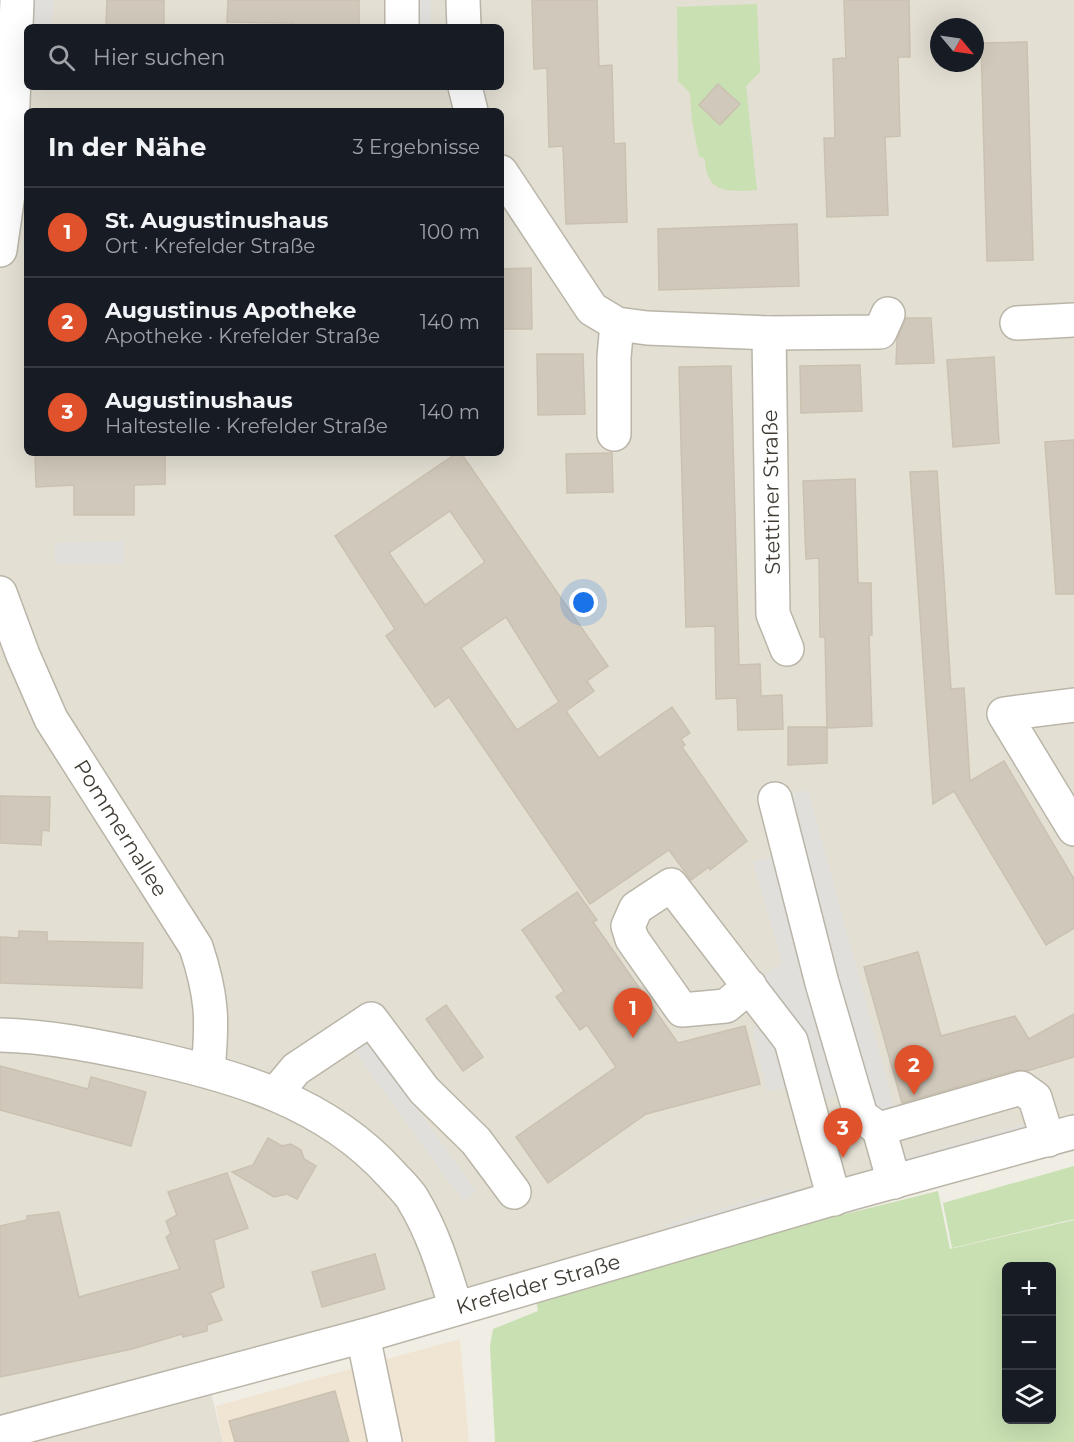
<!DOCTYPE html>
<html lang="de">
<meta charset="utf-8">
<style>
:root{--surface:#171b24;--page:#242831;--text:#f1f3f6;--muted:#9ea1a6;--line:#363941;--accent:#df522c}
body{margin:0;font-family:Montserrat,sans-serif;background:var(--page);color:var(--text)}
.controls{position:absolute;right:18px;bottom:18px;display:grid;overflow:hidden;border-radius:9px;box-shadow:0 6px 24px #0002}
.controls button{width:54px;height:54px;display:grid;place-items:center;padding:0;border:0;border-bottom:2px solid var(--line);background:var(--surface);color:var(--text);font:30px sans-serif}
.compass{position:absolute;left:930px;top:18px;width:54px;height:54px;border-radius:50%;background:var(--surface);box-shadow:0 6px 24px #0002;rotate:119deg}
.you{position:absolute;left:584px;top:603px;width:21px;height:21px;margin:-15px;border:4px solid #fff;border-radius:50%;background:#1a73e8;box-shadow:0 0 0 9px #1a73e833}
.badge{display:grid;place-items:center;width:39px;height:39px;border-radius:50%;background:var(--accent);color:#fff;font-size:20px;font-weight:700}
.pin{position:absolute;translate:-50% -50px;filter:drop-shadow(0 2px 3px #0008)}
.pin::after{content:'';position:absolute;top:32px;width:21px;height:18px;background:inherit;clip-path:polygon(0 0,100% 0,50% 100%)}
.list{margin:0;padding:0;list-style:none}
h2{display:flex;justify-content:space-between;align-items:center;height:78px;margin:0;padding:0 24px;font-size:26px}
h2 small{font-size:20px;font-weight:400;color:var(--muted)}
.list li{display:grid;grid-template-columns:39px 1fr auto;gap:18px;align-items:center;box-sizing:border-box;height:90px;padding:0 24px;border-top:2px solid var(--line)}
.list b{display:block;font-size:22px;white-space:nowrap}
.list p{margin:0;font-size:20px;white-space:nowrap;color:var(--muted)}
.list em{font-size:20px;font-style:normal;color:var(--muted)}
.icon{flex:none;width:33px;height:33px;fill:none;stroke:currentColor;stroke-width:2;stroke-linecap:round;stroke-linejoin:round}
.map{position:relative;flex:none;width:1074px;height:1442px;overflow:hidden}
.search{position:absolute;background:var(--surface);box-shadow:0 6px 24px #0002;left:24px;top:24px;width:480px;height:66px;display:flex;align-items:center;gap:15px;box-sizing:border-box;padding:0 21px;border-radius:9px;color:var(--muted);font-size:22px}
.panel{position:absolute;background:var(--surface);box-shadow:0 6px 24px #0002;left:24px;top:108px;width:480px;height:348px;border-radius:9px}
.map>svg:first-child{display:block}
.residential{fill:#e3dfd3;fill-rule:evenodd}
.commercial{fill:#f0e5d2}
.green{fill:#c8e0b2;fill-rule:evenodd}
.parking{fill:#e1dfdc}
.building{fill:#d0c9bb;stroke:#cac1b0;stroke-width:1.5;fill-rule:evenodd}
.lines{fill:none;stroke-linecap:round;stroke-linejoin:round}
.minor-casing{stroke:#bab5a8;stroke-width:36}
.minor{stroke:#fff;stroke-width:33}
.labels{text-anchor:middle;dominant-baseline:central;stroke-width:6;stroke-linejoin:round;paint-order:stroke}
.street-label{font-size:21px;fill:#413d35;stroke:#fff}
</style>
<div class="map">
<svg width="1074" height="1442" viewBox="0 0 1074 1442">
<rect width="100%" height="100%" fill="#f0ede5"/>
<path class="residential" d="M0,0h1074v1127l-867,249 16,66h-223zM27,27h474v60h-474zM939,27h36v36h-36zM27,111h474v342h-474z"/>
<polygon class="commercial" points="460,1339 469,1442 223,1442 216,1406"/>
<g class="green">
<path d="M757,4l3,68 -14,14 11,104c-28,2 -51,4 -52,-31l-6,-3 -7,-35 -2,-28 -12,-12 -1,-74z"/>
<polygon points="1074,1166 1074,1219 952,1248 943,1203"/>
<path d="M938,1191l12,58 124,-29v222h-579l-5,-96 3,-17 45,-18 -3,-15 78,-24zM1006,1266h46v154h-46z"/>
</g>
<g class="parking">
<polygon points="33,0 54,0 52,27 31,27"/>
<rect x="385" y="0" width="46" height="27"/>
<polygon points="124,541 125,563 55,565 55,543"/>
<polygon points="808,790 894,1106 847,1121 838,1095 793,1107 788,1087 767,1092 753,1034 764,977 782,962 753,862 775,856 761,802"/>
<polygon points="365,1036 476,1191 463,1201 351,1046"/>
<polygon points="1032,1122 1034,1131 900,1168 897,1160"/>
<polygon points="794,1188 797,1196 669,1233 666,1224"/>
</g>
<g class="building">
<polygon points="107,0 164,0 164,27 106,27"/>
<polygon points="228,0 359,0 359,27 292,27 292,23 227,22"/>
<polygon points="532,0 597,0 599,66 612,65 614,144 625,143 627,222 566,224 563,146 549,147 547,68 534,69"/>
<polygon points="844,0 909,0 910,57 898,57 900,136 885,137 888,215 827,217 824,138 835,138 833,59 846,58"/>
<polygon points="1027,42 1033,260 987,261 981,43"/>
<polygon points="718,84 740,104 720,125 699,105"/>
<polygon points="797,224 799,286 659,290 658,229"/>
<polygon points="531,268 532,329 501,329 501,269"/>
<polygon points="906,318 931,318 934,363 896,364 897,340"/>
<polygon points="537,354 583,354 585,414 538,415"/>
<polygon points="994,357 999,443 953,447 947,360"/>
<polygon points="860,365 862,411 801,413 800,366"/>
<polygon points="731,366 739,665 760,664 761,696 782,695 783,729 738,730 737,698 716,699 715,626 686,627 679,367"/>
<polygon points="1074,440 1074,594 1056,594 1045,442"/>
<polygon points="35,453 165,453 165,484 134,485 134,515 74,515 74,485 36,487"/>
<path d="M457,453h4l147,213 -21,15 7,10 -28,20 33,47 73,-51 18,26 -9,6 4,6 -3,2 65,94 -37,29 -1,-3 -18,13 -22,-30 -79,54 -141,-207 -14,10 -49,-71 9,-7 -60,-93zM450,511l35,51 -60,43 -36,-52zM506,617l53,85 -42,28 -56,-82z"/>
<polygon points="612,453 613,492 567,493 566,454"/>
<polygon points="937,471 951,689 964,688 970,781 1004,761 1074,879 1074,928 1046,945 954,791 933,804 910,472"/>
<polygon points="855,479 858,583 871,583 872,635 869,635 872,726 827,728 825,637 820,637 819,558 806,559 803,481"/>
<polygon points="788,727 827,727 827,763 788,765"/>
<polygon points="0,796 50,797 49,831 42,830 41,845 0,843"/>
<polygon points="577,892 597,920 593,922 678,1043 745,1026 760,1084 646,1114 548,1183 516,1137 616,1067 587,1025 580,1030 556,997 564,991 522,930"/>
<polygon points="19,931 47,932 47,941 143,943 142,988 0,983 0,937 19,938"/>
<polygon points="918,952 941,1036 1015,1016 1029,1039 1074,1014 1074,1057 1027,1071 1016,1070 902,1103 864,967"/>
<polygon points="446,1005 483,1057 463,1071 426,1019"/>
<polygon points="0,1066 88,1089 91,1077 146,1092 131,1146 0,1110"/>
<polygon points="268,1138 282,1146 291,1144 301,1150 304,1159 316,1166 297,1199 287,1194 274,1197 232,1172 253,1165"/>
<polygon points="227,1173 248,1228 214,1240 224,1287 210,1293 222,1320 207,1325 207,1331 183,1337 182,1334 132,1349 0,1377 0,1226 27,1220 27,1216 59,1212 79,1297 180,1269 166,1237 171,1234 166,1221 177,1215 168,1192"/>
<polygon points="375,1254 385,1289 322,1307 312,1272"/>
<polygon points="335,1391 349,1442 235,1442 229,1421"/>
</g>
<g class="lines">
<g class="minor-casing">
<g id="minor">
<polyline points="402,0 402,27"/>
<polyline points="463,0 464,27"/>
<polyline points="465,87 471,111"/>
<polyline points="501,172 592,309 617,324 647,328 769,333 880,332 888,314"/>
<polyline points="0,250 10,180 17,0"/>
<polyline points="1017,323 1074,320"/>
<polyline points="769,333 773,614 787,649"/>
<polyline points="614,434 614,357 617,324"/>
<path d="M0,593l23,62 28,64 145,228c16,48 17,73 12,122"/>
<polyline points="1074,705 1004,714 1074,829"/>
<polyline points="775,799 822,983 861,1116 879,1129 894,1182"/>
<polyline points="750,986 726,1006 682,1010 632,939 628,926 636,908 671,885 791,1041 834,1199"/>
<path d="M0,1035c48,1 97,11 144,21 92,20 182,46 247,118 7,8 15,15 21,24 21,34 32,71 44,110"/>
<polyline points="276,1093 296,1069 371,1019 424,1090 476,1141 514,1192"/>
<polyline points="879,1129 1021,1088 1035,1098 1048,1140"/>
<polyline points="363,1336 385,1442"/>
<polyline points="0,1433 363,1336 852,1193 1074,1132"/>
</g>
</g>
<use href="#minor" class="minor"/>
</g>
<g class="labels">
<g class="street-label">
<text transform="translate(771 492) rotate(-91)">Stettiner Straße</text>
<text transform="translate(121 828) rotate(58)">Pommernallee</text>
<text transform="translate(538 1284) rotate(-16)">Krefelder Straße</text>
</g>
</g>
</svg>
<div class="controls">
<button>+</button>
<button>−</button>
<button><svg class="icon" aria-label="layers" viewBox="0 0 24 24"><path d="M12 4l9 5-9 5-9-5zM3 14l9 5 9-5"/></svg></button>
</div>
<svg class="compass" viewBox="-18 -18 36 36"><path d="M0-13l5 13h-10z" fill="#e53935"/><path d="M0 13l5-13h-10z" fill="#9ea1a6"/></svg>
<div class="you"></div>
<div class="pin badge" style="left:633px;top:1038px">1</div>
<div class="pin badge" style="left:914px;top:1095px">2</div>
<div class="pin badge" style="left:843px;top:1158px">3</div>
<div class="search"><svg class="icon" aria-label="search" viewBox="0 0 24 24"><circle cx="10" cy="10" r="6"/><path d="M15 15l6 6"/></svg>Hier suchen</div>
<section class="panel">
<h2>In der Nähe<small>3 Ergebnisse</small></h2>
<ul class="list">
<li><span class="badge">1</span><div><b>St. Augustinushaus</b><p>Ort · Krefelder Straße</p></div><em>100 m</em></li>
<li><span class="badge">2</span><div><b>Augustinus Apotheke</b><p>Apotheke · Krefelder Straße</p></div><em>140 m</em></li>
<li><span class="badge">3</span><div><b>Augustinushaus</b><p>Haltestelle · Krefelder Straße</p></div><em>140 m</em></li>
</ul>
</section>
</div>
